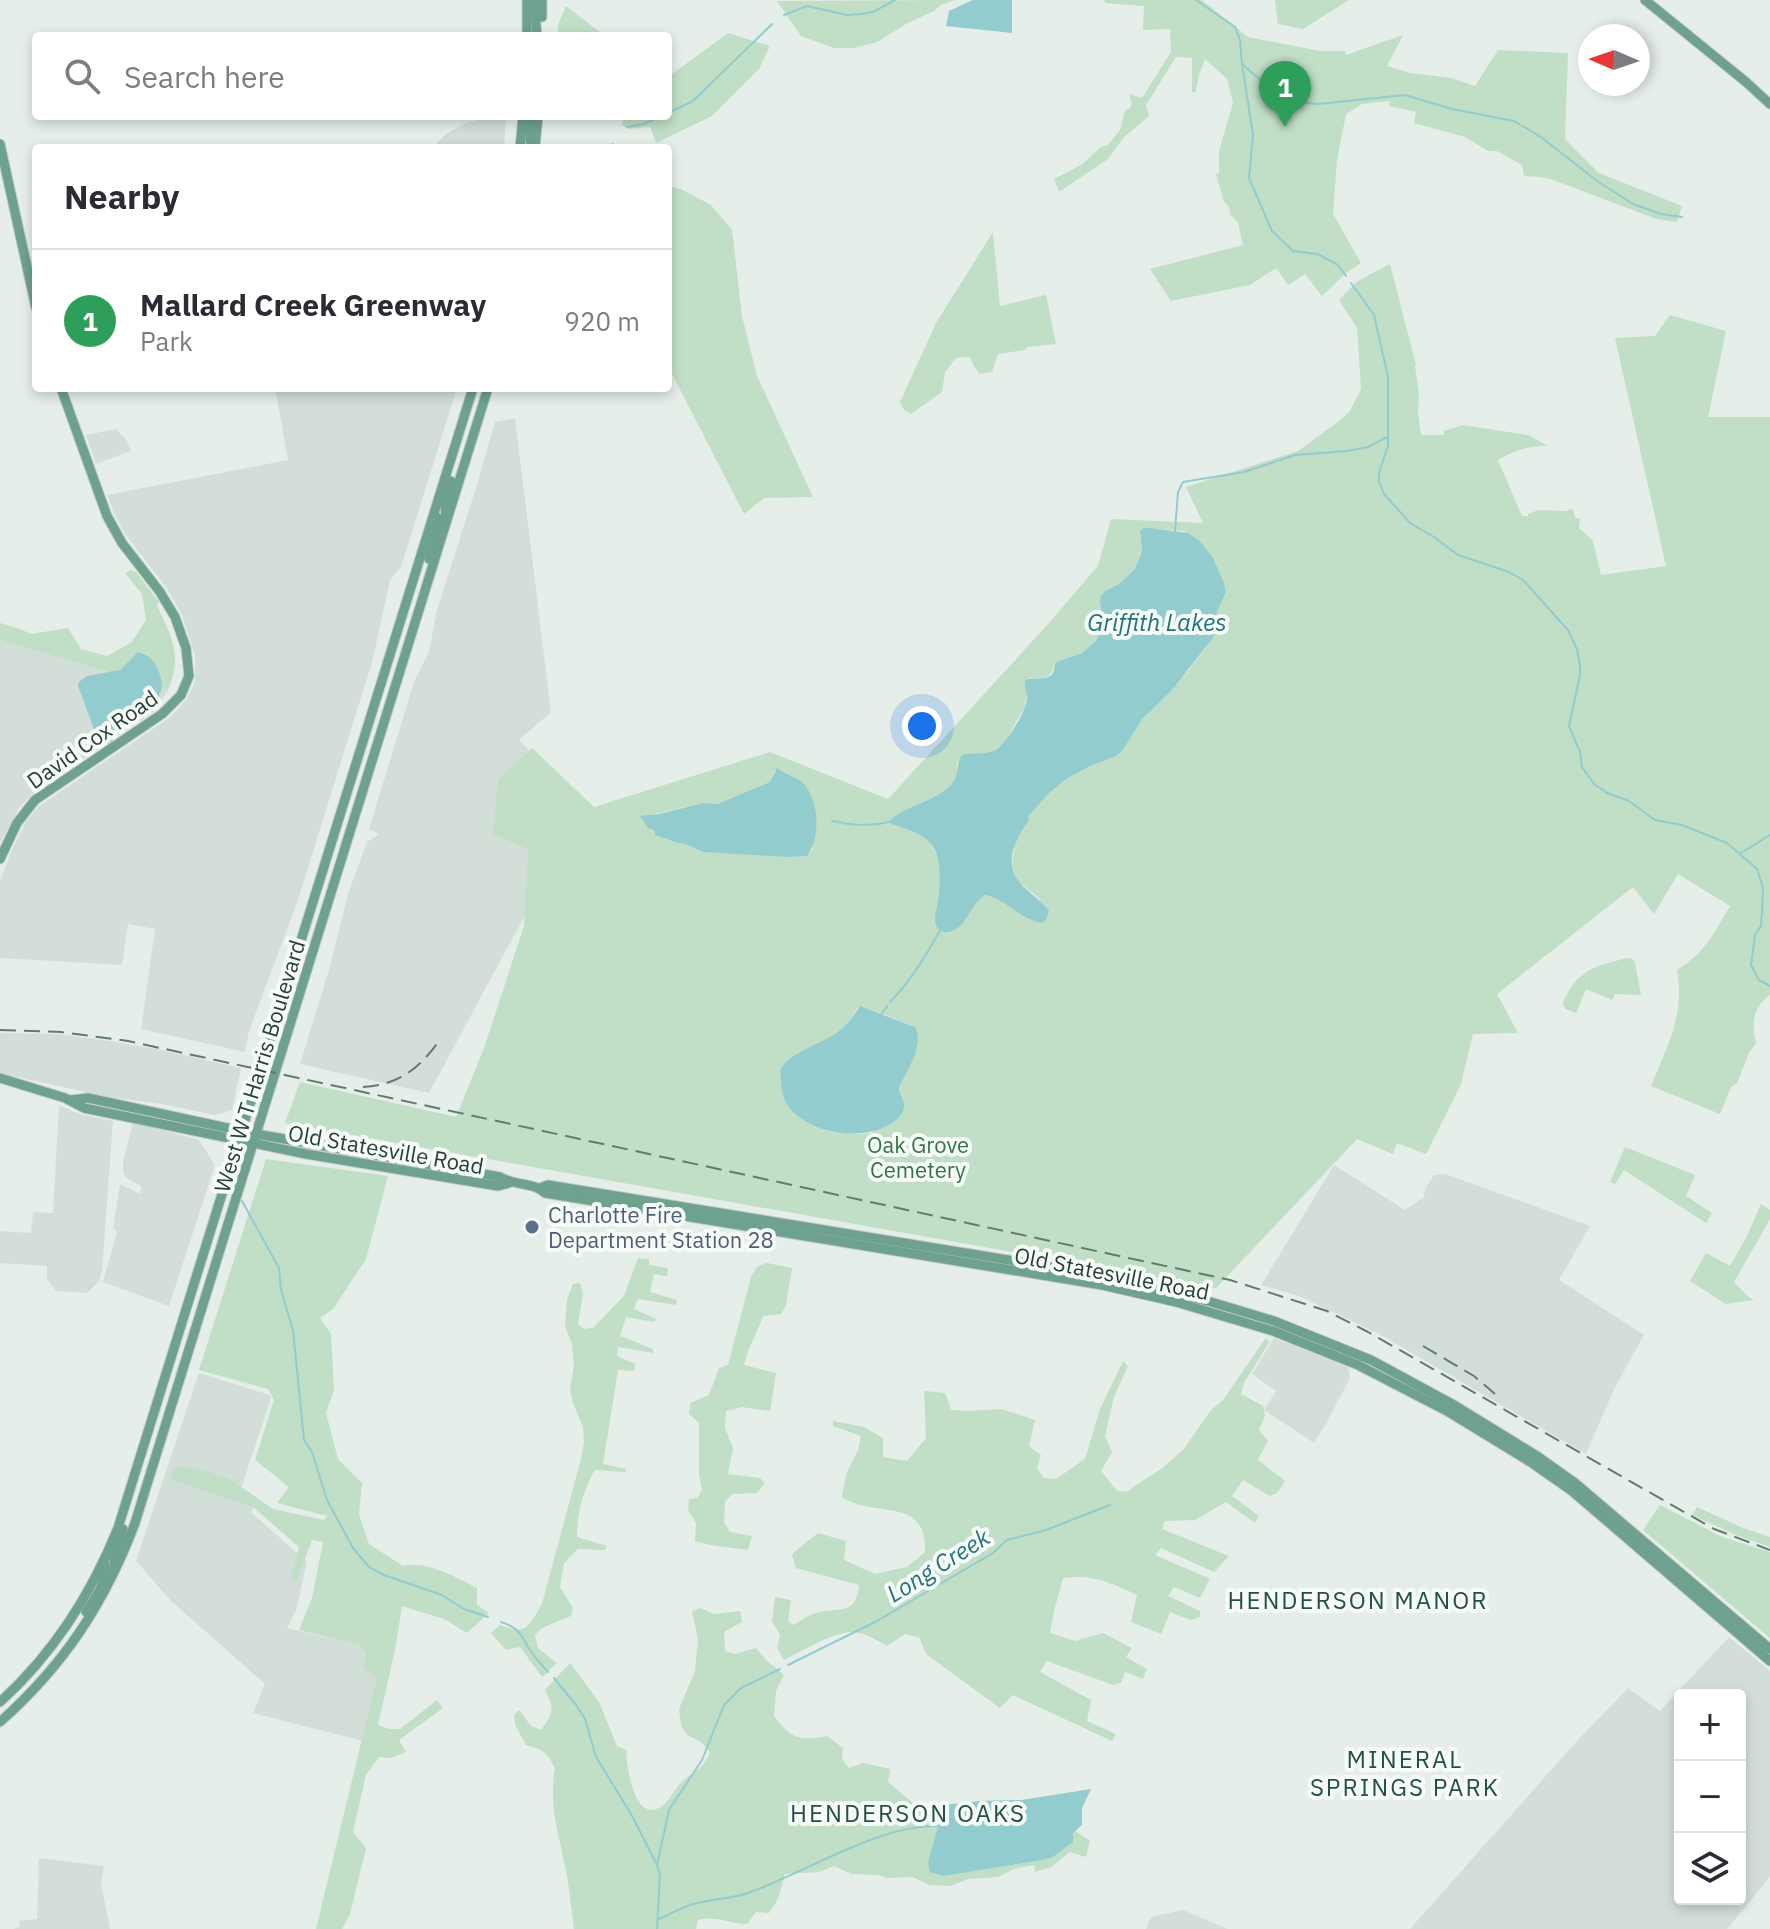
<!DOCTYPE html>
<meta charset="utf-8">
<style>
:root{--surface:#fff;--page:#f7f7f7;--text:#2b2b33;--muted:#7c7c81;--line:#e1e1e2;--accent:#814f4b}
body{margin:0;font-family:"IBM Plex Sans",sans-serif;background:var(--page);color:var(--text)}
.controls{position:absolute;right:24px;bottom:24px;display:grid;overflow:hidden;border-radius:8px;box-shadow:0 4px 12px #0003}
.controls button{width:72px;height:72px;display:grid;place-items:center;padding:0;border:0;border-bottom:2px solid var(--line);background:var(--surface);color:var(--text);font:40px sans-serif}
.compass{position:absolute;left:1578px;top:24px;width:72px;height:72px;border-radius:50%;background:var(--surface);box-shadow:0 4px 12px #0003;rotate:272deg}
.you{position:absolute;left:922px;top:726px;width:28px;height:28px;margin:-20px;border:6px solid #fff;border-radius:50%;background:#1a73e8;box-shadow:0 0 0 12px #1a73e833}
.badge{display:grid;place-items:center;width:52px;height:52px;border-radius:50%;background:var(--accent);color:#fff;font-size:26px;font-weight:700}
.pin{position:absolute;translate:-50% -66px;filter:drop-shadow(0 2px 4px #0008)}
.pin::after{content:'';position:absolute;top:42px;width:28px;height:24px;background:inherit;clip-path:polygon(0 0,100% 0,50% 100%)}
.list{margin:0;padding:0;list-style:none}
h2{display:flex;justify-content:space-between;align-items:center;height:104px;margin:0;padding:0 32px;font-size:34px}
h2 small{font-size:26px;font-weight:400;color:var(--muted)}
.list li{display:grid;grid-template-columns:52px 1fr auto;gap:24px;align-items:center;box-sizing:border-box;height:144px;padding:0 32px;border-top:2px solid var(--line)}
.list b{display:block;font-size:30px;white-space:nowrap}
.list p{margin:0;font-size:26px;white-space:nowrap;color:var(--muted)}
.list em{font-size:26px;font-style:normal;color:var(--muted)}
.icon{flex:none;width:44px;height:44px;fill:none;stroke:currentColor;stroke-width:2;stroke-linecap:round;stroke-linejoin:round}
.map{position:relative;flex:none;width:1770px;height:1929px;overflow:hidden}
.search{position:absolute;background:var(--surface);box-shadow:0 4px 12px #0003;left:32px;top:32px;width:640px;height:88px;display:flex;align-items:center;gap:20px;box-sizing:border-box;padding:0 28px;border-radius:8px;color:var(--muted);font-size:30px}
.panel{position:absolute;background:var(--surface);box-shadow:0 4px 12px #0003;left:32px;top:144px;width:640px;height:248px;border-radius:8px}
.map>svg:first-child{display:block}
.built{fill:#d4ded9;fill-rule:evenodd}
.green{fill:#c1dec6;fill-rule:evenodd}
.water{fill:#92cccf}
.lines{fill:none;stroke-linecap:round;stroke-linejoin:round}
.stream{stroke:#92cccf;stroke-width:2}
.major-casing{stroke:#c2cac7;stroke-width:11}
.major{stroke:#6ea18e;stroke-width:9}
.rail{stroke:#617b71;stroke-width:2;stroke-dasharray:16 8;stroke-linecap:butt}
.service-dot{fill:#5c6f8a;stroke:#f7fbf8;stroke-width:3}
.labels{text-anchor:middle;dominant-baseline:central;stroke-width:8;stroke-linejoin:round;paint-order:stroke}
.street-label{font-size:22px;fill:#264036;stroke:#f7fbf8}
.park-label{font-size:22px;fill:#327445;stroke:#f7fbf8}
.service-label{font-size:22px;fill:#4e5e75;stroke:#f7fbf8;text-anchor:start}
.water-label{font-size:24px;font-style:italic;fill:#237379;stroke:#f7fbf8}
.neighbourhood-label{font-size:24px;letter-spacing:2px;fill:#235141;stroke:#f7fbf8}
</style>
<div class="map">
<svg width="1770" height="1929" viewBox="0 0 1770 1929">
<rect width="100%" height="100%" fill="#e6eeea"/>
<g class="built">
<polygon points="493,116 506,117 504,148 432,148 446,134 466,123"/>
<polygon points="275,388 457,388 401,567 390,580 373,659 298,900 249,1031 245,1052 141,1029 155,929 128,924 122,965 0,958 0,881 13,847 26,822 39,806 169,718 187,699 195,682 195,655 182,615 166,587 125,534 114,513 107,495 288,460"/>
<polygon points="515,418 551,712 519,740 584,806 429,1093 300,1064 329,970 349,891 367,842 379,834 369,829 414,682 429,652 437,610 476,488 495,422"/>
<polygon points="116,429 126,440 131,451 96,464 86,435"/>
<polygon points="0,640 168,690 155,711 35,791 19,808 0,843"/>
<polygon points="0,1033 57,1034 110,1041 157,1049 241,1068 232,1110 215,1115 162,1104 107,1097 0,1073"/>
<polygon points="59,1105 79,1114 113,1121 102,1270 99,1281 87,1293 56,1291 47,1279 47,1266 0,1263 0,1231 31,1233 33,1212 53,1213"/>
<polygon points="133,1122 199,1140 215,1165 169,1306 103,1282 117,1232 113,1228 120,1184 140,1194 141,1186 126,1178 123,1171 123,1163"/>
<polygon points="1334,1165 1405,1210 1424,1197 1425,1189 1434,1175 1445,1174 1590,1226 1559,1280 1644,1335 1615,1387 1586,1454 1379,1334 1299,1296 1261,1285"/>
<polygon points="1274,1338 1348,1366 1350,1378 1326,1424 1314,1443 1264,1410 1276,1391 1252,1374"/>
<polygon points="199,1373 270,1395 271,1398 237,1500 253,1507 252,1513 307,1562 296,1610 287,1628 359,1645 366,1653 377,1677 363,1741 253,1713 265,1684 171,1601 136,1561"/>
<path d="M1729,1637l41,34v206l-43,52h-317l166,-187 52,-54 32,23zM1680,1695h60v204h-60z"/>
<polygon points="39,1858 104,1866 101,1883 110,1929 13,1929 20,1927 19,1921 37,1919"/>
<polygon points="1183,1910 1228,1929 1146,1929 1151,1917"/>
</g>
<g class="green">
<polygon points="955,0 941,5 934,11 906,24 877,42 854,48 834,48 801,36 777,1"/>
<polygon points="1104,0 1202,0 1248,37 1320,51 1345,51 1346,55 1403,35 1387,66 1410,73 1451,78 1475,86 1498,50 1568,53 1565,139 1599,173 1682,206 1677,222 1656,219 1551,179 1540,177 1524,176 1522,165 1497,151 1488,151 1465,137 1414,123 1416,112 1389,106 1390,101 1362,104 1346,114 1337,160 1333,214 1361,263 1345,274 1322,296 1305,274 1288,285 1276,268 1250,285 1171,301 1150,269 1243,245 1238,223 1230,214 1229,207 1224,202 1216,174 1219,174 1219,151 1233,103 1227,79 1205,59 1199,75 1195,93 1192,92 1192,58 1176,57 1146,105 1149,116 1124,137 1108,159 1059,192 1054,179 1081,165 1101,147 1108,145 1120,130 1125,111 1130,108 1132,104 1129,94 1142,98 1171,52 1170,29 1143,30 1144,6 1106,3"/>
<polygon points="1275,0 1349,0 1303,29 1278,24"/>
<polygon points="566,6 605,36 558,36 558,25"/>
<polygon points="728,33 770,46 759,69 712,116 656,143 650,127 628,129 622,125 623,116 668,116 668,77"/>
<polygon points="668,186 681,189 711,205 732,230 742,316 757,376 813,497 764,498 744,514 668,366"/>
<polygon points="993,232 1000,306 1046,295 1056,344 1027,347 1025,350 998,354 992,372 979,374 969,357 956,358 945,372 942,392 911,414 904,410 900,402 936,323"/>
<path d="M1390,264l26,101 -1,1 4,28 -1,19 3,22h23v-4l19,-6 65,10 20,11c-20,0 -34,4 -50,14l24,56h6v-2l10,-4 27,1 8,-2 2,9 5,1 -1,9 14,13 8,34 65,-9 -51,-228 40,-2 15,-21 56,16 -18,86h62v578c-17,12 -19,29 -14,48l-7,10 -12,30 -6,4 -11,27 -69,-28c17,-42 34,-70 26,-116 28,-17 37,-37 53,-64l-52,-32 -24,40 -21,-27 -136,107 21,39 -45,1 -12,50 -35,70 -29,-11 -4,11 -36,-15 -141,149 -931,-165 15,-41 156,35 28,-69 40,-122 4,-77 -35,-15 5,-54 34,-32 62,59 176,-55 118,47 161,-176 49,-57 13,-47 92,4 -17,-36 112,-36 40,-29 12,-11 11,-22 -4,-61 -18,-28 19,-19zM1159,529l24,2 11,5 30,47 2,9 -9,20 -1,15 -7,17 -21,27 -46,48 -28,38 -24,9 -22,12 -19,15 -21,24 -13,25 -3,24 6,15 22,18 -6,22c-17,-8 -30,-23 -50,-26l-7,4 -21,30 -20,-19c5,-23 9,-58 -12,-73 -11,-8 -24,-9 -35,-16l6,-4c16,-8 57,-22 62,-41 1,-3 0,-11 0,-14l11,-8h14l10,-2 13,-10 20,-36 4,-28c21,0 19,2 27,-16l26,-9 15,-13 6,-16 -3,-22 5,-11 14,-7 16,-15 7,-18 -2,-17zM775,770l23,10 15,69 -6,7 -18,1 -111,-14 -22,-8 -9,-19 56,-13 14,1 53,-22zM858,1007l23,6 34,14 3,18 -19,44 5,13v6l-33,25 -11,1 -28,-2 -25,-11 -24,-25 -3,-26c8,-17 42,-26 58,-38 9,-7 15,-16 20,-25z"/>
<path d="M131,570l5,2 23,30 -2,4c15,31 26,51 11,84l-168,-50v-17l20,6 11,5 37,-6 13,21 26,7 25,-14 14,-22 -4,-26 -17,-21z"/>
<path d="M1627,958h4l4,4 6,33 -26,-1 -3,6 -26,-11 -10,24 -11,-4 -2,-6c14,-34 31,-36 64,-45z"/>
<polygon points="1625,1147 1695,1175 1686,1196 1712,1213 1706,1223 1624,1170 1615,1184 1610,1182"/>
<path d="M266,1159l122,17 -22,83 -33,50 -13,9 11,16 3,56 -8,23 12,46 24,24 -3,32 10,29 34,22c27,-5 51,11 74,22v17l12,8 -22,20 -23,-14 -42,-13 -6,39 -18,80 11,4h11l37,-29 6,8 -44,32 7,12 -15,6 -12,-1 -13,18 -13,57 13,16 -16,66 -8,15h-26l61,-252 -14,-8 3,-16 -7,-8 -60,-15 13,-32 11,-56 -11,-2 -15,41 -7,-3 9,-31 -46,-40 -80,-27 -3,-5 7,-9 23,3 30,10 43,30 51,11 3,-4 -50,-13 12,-16 -34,-27 19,-60 -6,-11 -69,-19z"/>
<polygon points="1761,1204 1770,1210 1770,1219 1734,1282 1747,1296 1754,1300 1726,1304 1690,1281 1706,1253 1730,1266 1747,1236"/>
<path d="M638,1258l11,1v6l19,3 -1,8 -13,-2 -4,18 27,8 -1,5 -38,-6 -4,10 22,10 -2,3 -28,-5 -6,19 33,13v4l-35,-6 -1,9 18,8 -1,7 -16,-1 -15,94 23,5 -1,3 -30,-2c-12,20 -18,43 -18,67l30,9 -2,4 -27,-1 -14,14 -4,24 13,21 -2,8 -29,12 -7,7 3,13 19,15 -15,14 -22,-30 -14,3 -15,-17 9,-8c27,11 29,1 42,-21l40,-149 2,-14 -1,-14 -10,-24 -3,-13 4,-24 -2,-22 -7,-18 2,-27 6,-15 7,-1 3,10 -5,31 6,5 9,-1 31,-32z"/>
<path d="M767,1263l25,5 -6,37 -5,9 -18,2c-6,17 -15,31 -19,49l32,8 -6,38 -28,-4 -16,4 -1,17 8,20 -5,26 32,4 5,5 -8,10 -24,1 -8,7 -1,21 6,10 22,4 -4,14 -38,-5 -15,-4 1,-18 -8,-13 1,-11 9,-1 4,-9 -3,-14v-52l-10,-9 1,-11 19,-8 10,-27 9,-3 23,-88 6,-10z"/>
<path d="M1265,1339l5,2 -26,42 -3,11 22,12 2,10 -6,14 9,11 -10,19 27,21 -8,12 -7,3 -27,-16 -11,16 27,20 -4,7 -29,-21 -31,18 -30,1 -3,8 67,27 -15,16 -53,-24 -6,7 55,24 -10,19 -26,-11 -6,9 32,15v6l-9,3 -21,-8 -9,22 -30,-12 6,-27c-26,-12 -44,-21 -74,-17l-9,33 -4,22 25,8 28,-8 29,15 -6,9 21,12 -4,10 -18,-7 -4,11 -8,2 -66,-24 -7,11 51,28 -4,21 29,13 -4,7 -99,-46 -13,13 -74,-54 -7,-17 -14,-3 -18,12c-10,-6 -24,-14 -36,-14 -17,0 -51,20 -67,28l-7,-12 3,-13 -8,-14 3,-24 16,3 -3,21 5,4c7,-4 15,-10 23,-12 23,-7 40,4 43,-28l-63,-17 -4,-14 26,-21 28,8 -2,19 31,14 32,-7 18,-15c2,-57 -50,-33 -83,-55l4,-22 12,-25 3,-14 -28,-10v-5l31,6 19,11v19l24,4 19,-23 -2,-47 21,2 6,17 20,1 30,-2 34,11 -6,26 12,9 -4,13 7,10 12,1 29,-20 15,-50 23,-48 5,5 -14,31 -9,39 7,16 -11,19 16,20 9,1 35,-23 22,-19 28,-40 12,-10z"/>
<polygon points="1660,1505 1722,1537 1770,1552 1770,1638 1643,1530"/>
<polygon points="1697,1507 1743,1528 1770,1537 1770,1547 1736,1535 1692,1515"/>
<path d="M701,1608l12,6 27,-3 2,11 -18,10 1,19 10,3 21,-6 10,12 18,15 -8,16 -2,25c19,23 23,25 53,20l16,12 -1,11 7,9 14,-5 27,6 -2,13 51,43 -11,37 3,10 13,4 99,-16 10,-3 19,-15 2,-12 16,11 -4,16 -16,-5 -19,15 -16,5 -1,-7 -20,4 -16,8 -30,2 -18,7 -21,-1 -16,-8 -26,1 -8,-3 -27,-1 -18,-8 -15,6 -34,2 -7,25 -9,14 -13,-1 -9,12c-16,0 -33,-9 -49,-4l-2,9h-122c-3,-23 -5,-46 -10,-68 -7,-34 -15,-58 -9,-93 -9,-16 -11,-18 -29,-23l-11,-20 -1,-10 5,-5 12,16 10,4c12,-16 14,-21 4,-40l25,-27 29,39 18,44 9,4c1,15 7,71 33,58 9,-4 14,-17 21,-24 12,-13 24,-14 30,-32l-9,-10 -14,-7 -6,-10 -2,-16 16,-38 3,-31 -6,-29z"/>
</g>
<g class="water">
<polygon points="973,0 1012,0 1012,33 946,26 949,11"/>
<path d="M1150,528l38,5 11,7 14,18 11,25 2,9 -9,20 -4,26 -41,52 -30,29 -20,32 -8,6 -24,9 -22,12 -19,15 -21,24 1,3c-16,23 -28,47 -3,69 8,7 16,13 23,22l-3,9 -4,3c-22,-3 -35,-24 -57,-28 -14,8 -18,31 -33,36 -7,3 -13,0 -16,-6 -3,-8 1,-17 2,-25 2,-15 4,-42 -6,-55 -11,-14 -29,-16 -44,-23 18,-17 45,-19 63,-37 9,-9 4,-20 11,-30 10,-3 21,0 31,-4 12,-4 33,-40 34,-52 0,-7 -3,-12 -2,-19 8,-4 22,2 28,-7 2,-4 1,-8 3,-11l26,-9 15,-13 6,-16 -3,-22 1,-6 4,-5 14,-7 16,-15 7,-18 -2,-20 3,-3z"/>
<path d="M138,652c10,3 15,7 19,16 16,33 -12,38 -30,55 -7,6 -12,14 -17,21h-6l-9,-12 -17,-46 1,-4 8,-6 33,-6z"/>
<path d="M777,768c9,7 20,9 27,16 15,17 17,54 3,72l-18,1 -85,-5 -19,-8 -7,-1 -23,-8 -1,-5 -6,-2 -8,-12 19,-2 44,-11 14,1 53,-22z"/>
<path d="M860,1006l55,21c10,20 -9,43 -16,62 1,5 6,12 5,18 -2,11 -13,17 -22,21 -29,13 -80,3 -97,-27 -4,-8 -4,-21 -5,-31 9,-18 42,-26 59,-39 9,-7 15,-16 21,-25z"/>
<polygon points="1091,1789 1082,1808 1082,1825 1073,1833 1073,1842 1053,1857 1043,1860 944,1876 930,1872 928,1862 944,1805 979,1801 1021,1800"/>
</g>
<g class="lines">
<g class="stream">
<polyline points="1196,0 1235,27 1240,40 1242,64 1253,135 1249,178 1272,231 1293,251 1318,254 1338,265 1346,276"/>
<polyline points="784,15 807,6 847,15 860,14 873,12 895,0"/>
<polyline points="1242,64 1272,90 1298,102 1318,104 1405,95 1452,109 1514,121 1541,137 1597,181 1633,204 1661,214 1682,217"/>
<polyline points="668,113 693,101 772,24"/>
<polyline points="627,127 644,124 661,116"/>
<polyline points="609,148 613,144"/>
<polyline points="1351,283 1374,315 1388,377 1388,446 1379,473 1379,481 1384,494 1410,523 1434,537 1458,555 1509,572 1523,580 1568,630 1577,649 1580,666 1580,675 1569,726 1580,752 1582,767 1594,784 1607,793 1629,801 1655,820 1682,825 1727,843 1757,869 1763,888 1762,913 1761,926 1755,935 1751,965 1759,980 1770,986"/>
<polyline points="1175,531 1178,492 1183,482 1244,472 1295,455 1347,451 1368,447 1387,437"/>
<path d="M832,821c20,4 37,6 57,1"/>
<polyline points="1741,853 1770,835"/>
<path d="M890,1002c22,-22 35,-46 51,-73"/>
<polyline points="881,1015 887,1006"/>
<polyline points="242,1201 279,1268 281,1290 293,1330 304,1440 312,1452 327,1500 353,1548 369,1567 384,1575 442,1595 464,1609 488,1617"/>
<path d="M501,1622c19,6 19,12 29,28 5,8 12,15 18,22"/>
<polyline points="788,1665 877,1621 993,1553 1007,1540 1046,1530 1110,1505"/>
<polyline points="554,1678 576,1705 585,1719 596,1757 631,1814 656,1863"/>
<path d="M659,1919c11,-5 22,-11 34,-15 18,-5 37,-5 55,-11 57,-20 131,-69 191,-67"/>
<polyline points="657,1929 660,1875 657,1865 669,1810 702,1760 724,1705 741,1688 780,1669"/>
</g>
<g class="major-casing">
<g id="major">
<polyline points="534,0 537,36"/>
<polyline points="542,0 542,17"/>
<polyline points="1645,0 1746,82 1770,104"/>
<polyline points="527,36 527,0"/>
<polyline points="530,141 531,116"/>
<polyline points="0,144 36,308"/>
<polyline points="520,148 523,116"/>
<polyline points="535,148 538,116"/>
<polyline points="446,521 445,505 451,481"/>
<polyline points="429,559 438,528 438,518 434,515"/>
<polyline points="0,859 17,823 35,800 162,714 181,695 189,676 186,648 175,617 160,592 122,543 107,516 61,388"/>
<polyline points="0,1078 65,1098 84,1108 306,1154 498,1186 509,1183"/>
<path d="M71,1100l17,-2 168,36 244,43c14,9 34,5 45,16l557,92 74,17 97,29 85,34 89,46 85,52 40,28 198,170"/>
<polyline points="540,1188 548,1185 1101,1275 1211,1302 1274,1321 1371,1360 1454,1405 1537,1456 1575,1483 1770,1649"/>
<polyline points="114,1569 114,1558 123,1529"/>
<path d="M86,1612c9,-15 24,-33 18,-51"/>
<path d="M0,1702c53,-48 91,-107 118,-174l355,-1140"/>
<path d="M0,1722c64,-57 105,-119 135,-199l353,-1135"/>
</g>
</g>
<use href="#major" class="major"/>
<g class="rail">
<polyline points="0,1030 61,1032 128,1041 1230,1280 1327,1311 1368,1332 1714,1529 1770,1550"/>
<path d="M363,1087c35,-2 56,-18 76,-46"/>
<polyline points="1423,1346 1474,1376 1495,1394"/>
</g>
</g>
<circle class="service-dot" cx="532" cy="1227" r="8"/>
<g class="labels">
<g class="street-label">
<text transform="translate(92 739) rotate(-35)">David Cox Road</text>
<text transform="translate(259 1066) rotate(-73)">West W T Harris Boulevard</text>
<text transform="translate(386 1149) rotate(10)">Old Statesville Road</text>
<text transform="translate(1112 1273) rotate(11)">Old Statesville Road</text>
</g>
<g class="park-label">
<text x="918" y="1144">Oak Grove<tspan x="918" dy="25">Cemetery</tspan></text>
</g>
<g class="service-label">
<text x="548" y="1214">Charlotte Fire<tspan x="548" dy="25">Department Station 28</tspan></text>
</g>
<g class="water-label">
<text x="1157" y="622">Griffith Lakes</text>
<text transform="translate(938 1565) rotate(-32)">Long Creek</text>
</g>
<g class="neighbourhood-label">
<text x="1358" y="1600">HENDERSON MANOR</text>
<text x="1405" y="1759">MINERAL<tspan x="1405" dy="28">SPRINGS PARK</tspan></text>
<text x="908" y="1813">HENDERSON OAKS</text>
</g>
</g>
</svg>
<div class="controls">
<button>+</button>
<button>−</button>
<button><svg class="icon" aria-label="layers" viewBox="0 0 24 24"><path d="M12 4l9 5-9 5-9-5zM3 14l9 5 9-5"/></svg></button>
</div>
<svg class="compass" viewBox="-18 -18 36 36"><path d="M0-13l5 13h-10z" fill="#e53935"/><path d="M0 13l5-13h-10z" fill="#7c7c81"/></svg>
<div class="you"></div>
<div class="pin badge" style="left:1285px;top:127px;background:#2e9e5b">1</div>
<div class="search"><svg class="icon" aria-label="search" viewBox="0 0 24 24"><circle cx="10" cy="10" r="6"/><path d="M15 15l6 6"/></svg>Search here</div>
<section class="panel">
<h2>Nearby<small></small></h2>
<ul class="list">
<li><span class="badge" style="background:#2e9e5b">1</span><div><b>Mallard Creek Greenway</b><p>Park</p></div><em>920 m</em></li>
</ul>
</section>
</div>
